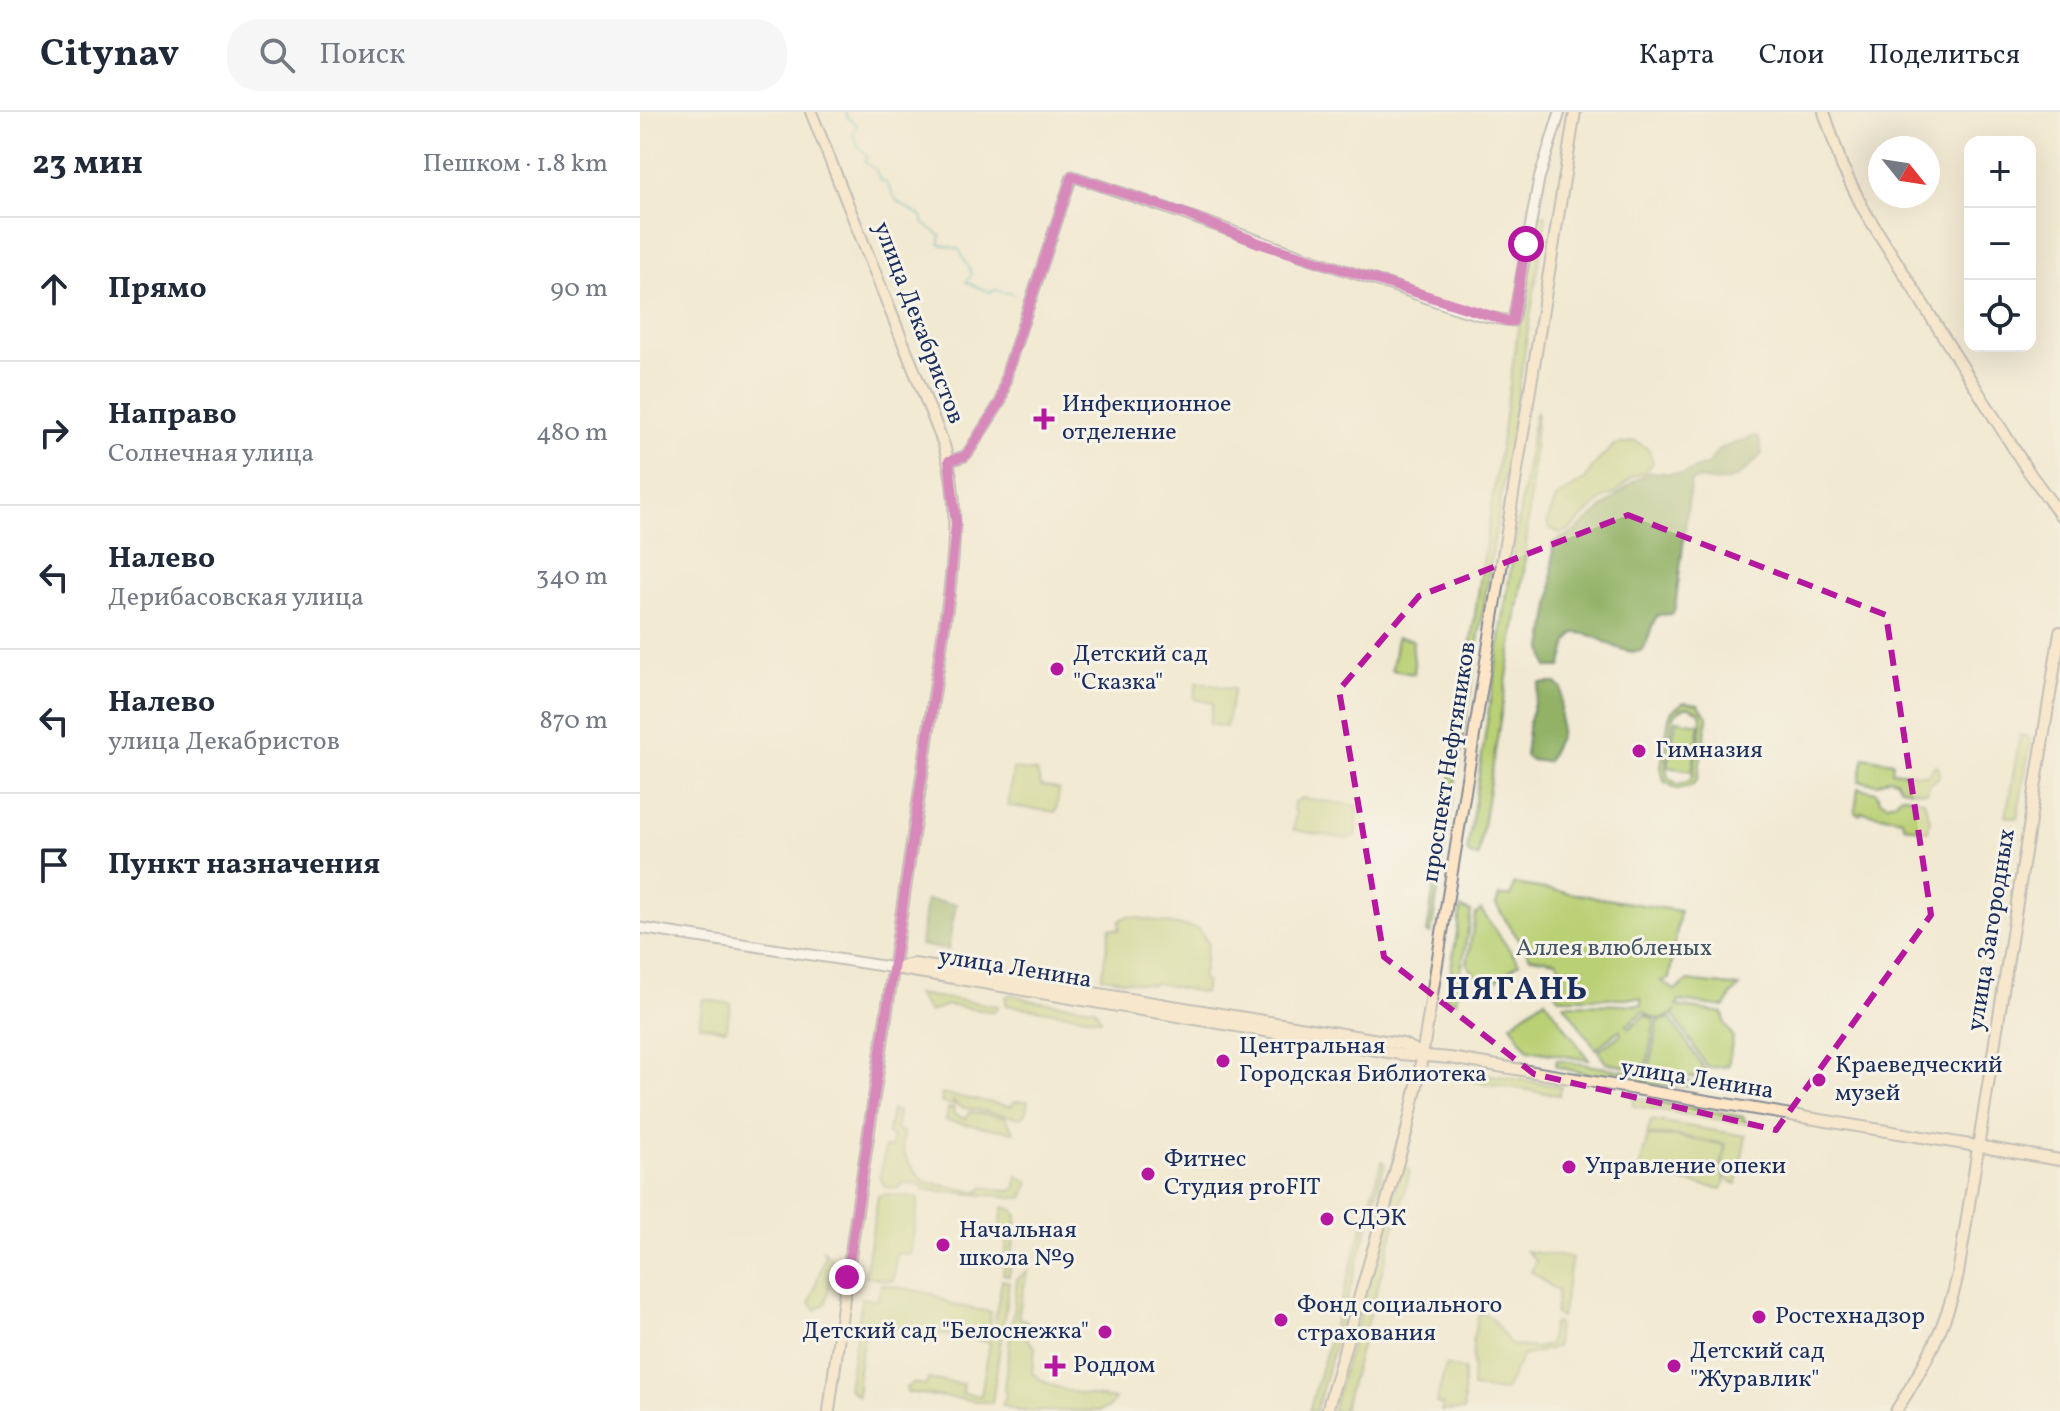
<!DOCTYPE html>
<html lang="ru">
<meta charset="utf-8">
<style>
:root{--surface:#fff;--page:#f6f6f7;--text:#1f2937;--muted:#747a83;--line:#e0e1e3}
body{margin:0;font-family:Vollkorn,serif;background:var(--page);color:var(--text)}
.controls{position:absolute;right:24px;top:24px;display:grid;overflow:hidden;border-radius:16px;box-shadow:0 8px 32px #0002}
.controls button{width:72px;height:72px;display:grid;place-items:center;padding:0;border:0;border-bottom:2px solid var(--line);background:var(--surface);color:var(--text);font:40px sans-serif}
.compass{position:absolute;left:1228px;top:24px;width:72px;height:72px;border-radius:50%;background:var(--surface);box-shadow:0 8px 32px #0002;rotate:120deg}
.stop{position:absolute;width:24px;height:24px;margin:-18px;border:6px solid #b5179e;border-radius:50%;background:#fff}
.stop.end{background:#b5179e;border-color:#fff;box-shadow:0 2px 8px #0008}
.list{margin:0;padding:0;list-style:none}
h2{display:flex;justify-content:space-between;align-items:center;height:104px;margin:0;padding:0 32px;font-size:34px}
h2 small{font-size:26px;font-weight:400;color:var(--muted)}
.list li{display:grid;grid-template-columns:52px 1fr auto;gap:24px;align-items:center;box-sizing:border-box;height:144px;padding:0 32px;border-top:2px solid var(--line)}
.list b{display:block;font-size:30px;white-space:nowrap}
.list p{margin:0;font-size:26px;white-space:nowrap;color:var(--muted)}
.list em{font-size:26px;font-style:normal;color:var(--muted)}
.icon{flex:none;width:44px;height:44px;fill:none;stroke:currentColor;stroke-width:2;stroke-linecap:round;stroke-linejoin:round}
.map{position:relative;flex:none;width:1420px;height:1299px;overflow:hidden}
header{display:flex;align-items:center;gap:48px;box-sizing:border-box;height:112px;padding:0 40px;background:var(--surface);border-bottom:2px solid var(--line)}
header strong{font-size:38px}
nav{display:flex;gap:44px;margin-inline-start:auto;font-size:28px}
.search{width:560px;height:72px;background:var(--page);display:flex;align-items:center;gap:20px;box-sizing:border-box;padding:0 28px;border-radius:32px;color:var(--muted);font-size:30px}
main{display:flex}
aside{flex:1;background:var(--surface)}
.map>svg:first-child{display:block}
.green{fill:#bad074;stroke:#6a8069;stroke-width:2;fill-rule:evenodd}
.forest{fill:#93b266;stroke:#577062;stroke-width:2}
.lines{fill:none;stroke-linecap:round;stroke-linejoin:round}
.stream{stroke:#41b2b9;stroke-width:2}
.tertiary-casing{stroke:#868c98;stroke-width:13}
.secondary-casing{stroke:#868c98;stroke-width:14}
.tertiary{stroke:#fff;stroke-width:9}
.secondary{stroke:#fde5c5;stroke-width:10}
.route{stroke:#b5179e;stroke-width:10}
.marked{fill:none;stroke:#b5179e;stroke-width:6;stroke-dasharray:16 10;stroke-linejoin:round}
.poi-dot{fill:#b5179e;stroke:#f7f3e8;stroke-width:3}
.labels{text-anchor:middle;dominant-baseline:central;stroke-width:6;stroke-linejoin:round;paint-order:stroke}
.street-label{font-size:24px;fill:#1b2f5e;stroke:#f7f3e8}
.poi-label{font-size:24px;fill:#1b2f5e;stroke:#f7f3e8;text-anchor:start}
.park-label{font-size:24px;fill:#435764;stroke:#f7f3e8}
.district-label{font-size:32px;font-weight:bold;letter-spacing:2px;fill:#1b2f5e;stroke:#f7f3e8}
</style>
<header>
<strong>Citynav</strong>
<div class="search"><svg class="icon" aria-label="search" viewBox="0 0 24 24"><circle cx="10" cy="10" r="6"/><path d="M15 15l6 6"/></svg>Поиск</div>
<nav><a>Карта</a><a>Слои</a><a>Поделиться</a></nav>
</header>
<main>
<aside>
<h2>23 мин<small>Пешком · 1.8 km</small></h2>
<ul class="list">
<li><svg class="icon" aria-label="ahead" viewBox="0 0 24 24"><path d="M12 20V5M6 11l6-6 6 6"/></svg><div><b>Прямо</b></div><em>90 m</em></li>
<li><svg class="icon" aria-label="right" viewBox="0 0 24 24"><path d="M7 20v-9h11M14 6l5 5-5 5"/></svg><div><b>Направо</b><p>Солнечная улица</p></div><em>480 m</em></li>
<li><svg class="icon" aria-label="left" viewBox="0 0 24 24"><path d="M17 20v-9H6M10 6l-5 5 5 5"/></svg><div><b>Налево</b><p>Дерибасовская улица</p></div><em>340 m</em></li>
<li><svg class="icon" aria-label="left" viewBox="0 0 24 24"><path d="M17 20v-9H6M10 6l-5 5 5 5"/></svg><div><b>Налево</b><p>улица Декабристов</p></div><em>870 m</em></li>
<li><svg class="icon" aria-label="arrive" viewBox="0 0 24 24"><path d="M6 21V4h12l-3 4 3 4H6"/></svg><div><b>Пункт назначения</b></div></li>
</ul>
</aside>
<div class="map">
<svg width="1420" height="1299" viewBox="0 0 1420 1299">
<rect width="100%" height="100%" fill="#f7f3e8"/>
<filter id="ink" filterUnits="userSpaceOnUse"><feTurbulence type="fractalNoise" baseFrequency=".0125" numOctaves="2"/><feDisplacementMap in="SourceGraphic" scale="16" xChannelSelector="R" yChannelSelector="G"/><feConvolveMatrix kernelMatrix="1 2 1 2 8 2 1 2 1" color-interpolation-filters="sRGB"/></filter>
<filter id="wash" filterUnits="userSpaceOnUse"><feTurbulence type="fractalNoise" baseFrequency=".006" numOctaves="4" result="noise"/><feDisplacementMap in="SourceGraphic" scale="32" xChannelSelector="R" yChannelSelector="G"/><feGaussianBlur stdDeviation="1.8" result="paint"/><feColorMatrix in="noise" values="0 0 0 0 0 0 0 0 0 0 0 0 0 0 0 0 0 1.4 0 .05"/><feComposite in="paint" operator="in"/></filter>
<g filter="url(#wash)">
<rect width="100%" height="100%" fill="#f2e9d2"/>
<g class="green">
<polygon points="905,102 906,106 791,822 787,821 886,165 896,110 899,103"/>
<polygon points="897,300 884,459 838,745 830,743 827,740 895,301"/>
<polygon points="996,329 1009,338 1013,351 1005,360 992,365 975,382 964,386 929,418 920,421 909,416 907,410 916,386 946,367 953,354 974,333"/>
<path d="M757,525l16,3c-2,13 3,21 1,34l-22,-4z"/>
<polygon points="557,570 594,577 586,615 569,612 573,591 554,587"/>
<path d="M1044,590l14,2 9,12v8l-10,56 -6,6 -14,3 -13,-8 -3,-14 8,-49 3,-7zM1045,595h5l10,5 2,12 -10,53 -4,5 -10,2 -10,-6 -2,-11 7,-48 3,-6z"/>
<polygon points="1036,608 1060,612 1052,659 1028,655"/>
<polygon points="1380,623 1388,625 1391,630 1377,706 1366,704"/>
<polygon points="1224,645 1253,650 1252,659 1287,663 1295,653 1298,654 1299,665 1289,673 1286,680 1261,676 1256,668 1249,666 1238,672 1219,669"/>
<polygon points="373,657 397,660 401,674 419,677 416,700 368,694"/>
<polygon points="1218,676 1236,680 1240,688 1247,692 1255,690 1261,683 1284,688 1290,708 1288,719 1264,714 1262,707 1221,700 1220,703 1215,700"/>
<polygon points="662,686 718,694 716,724 708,727 653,718 656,700 653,698 654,690"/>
<path d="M874,772l166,27 -11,68 -8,2 14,9 13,-9 52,6 -8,7 -7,13 -46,-6 -2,5 46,7 2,11 8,13 -5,29 -20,2 -35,-53 3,-5c-10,12 -22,11 -32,1l-17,14 2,3 16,-13 10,5 -9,50 -40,-7 -8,-12 23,-17 -2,-4 -23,19 -32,-45 77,1v-7h-81l-5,-5 6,-25 -5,-7 -26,-4 -34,-52 3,-9h12z"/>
<polygon points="821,796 831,800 816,889 806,888"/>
<polygon points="841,798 879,851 845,877 827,852 835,803"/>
<polygon points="488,804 559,817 568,831 562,868 566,870 564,881 515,871 511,873 462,865 470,816 479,818 480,808"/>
<polygon points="276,882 358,894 354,900 307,893 289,900"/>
<polygon points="371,882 394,889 455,896 461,907 366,893 366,885"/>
<polygon points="63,887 91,892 86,918 59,913"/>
<polygon points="905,887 949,948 888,938 871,912"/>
<polygon points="1030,906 1066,959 1062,967 1009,958 1018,909"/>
<path d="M917,948l134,22v4c-27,1 -52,-4 -78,-9 -19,-3 -39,-4 -57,-12z"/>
<polygon points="814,957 921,974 919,983 811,966 810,958"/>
<polygon points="302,982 371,994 375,989 388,989 386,1000 381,1006 320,995 312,988 316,993 301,991"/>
<polygon points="994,986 1103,1005 1107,1012 993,994"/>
<polygon points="308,996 314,996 313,1002 325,1007 329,1000 365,1005 374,1020 306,1009"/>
<path d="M252,998l6,1 -2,19 7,2c-4,23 7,34 22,50l54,10 4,-5 29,4 4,-4 1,-11 12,6 -6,16 -99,-8 -1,-5 -21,-2 -3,5 -14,-1 -5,-10 5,-29h6l2,-12 -6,-1z"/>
<path d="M1011,1008l95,16 -9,48c-21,-5 -13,-24 -11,-40l-52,-9h-27z"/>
<polygon points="1008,1024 1038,1025 1085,1033 1080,1058 1085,1068 1082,1077 998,1061"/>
<polygon points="742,1049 745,1052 676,1299 669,1299"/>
<polygon points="762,1055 767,1055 770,1060 703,1299 692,1299"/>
<polygon points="245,1082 278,1086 271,1142 256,1141 253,1168 250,1169 225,1164 238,1084"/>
<polygon points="363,1095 374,1098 377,1105 369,1164 363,1162 367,1129 359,1122"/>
<polygon points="182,1136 193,1150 186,1191 176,1198 170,1191 185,1143"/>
<path d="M886,1139l46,7 -11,60 -6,-4 3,-24c-11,-3 -16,-14 -27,-18l5,-11z"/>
<path d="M387,1160l-9,45 9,4 -1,17 9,9 -3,26c22,19 55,22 83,26l-5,8 -11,4h-81l-16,-6 4,-9 -2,-7 13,-110z"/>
<polygon points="362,1168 369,1170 352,1291 273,1281 267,1280 266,1276 273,1271 286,1273 288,1267 323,1272 322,1281 341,1284 350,1230 226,1210 218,1258 218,1284 208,1276 222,1186 238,1188 241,1172 293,1182 313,1193 351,1200 349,1213 354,1214"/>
<polygon points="839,1201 851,1205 871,1233 894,1236 909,1233 913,1212 918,1211 916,1235 882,1244 865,1279 832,1276 833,1227"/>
<polygon points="806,1253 824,1258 824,1298 801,1299 803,1293 796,1291"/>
</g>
<g class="forest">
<path d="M1114,324l5,2 3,16c-18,17 -25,30 -51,27 -8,-1 -12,-3 -20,0l-16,128 -3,5 -14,1c-9,10 -7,25 -17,36 -25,5 -42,-20 -67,-18l-6,9 -7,25h-14l-4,-19 9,-55 1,-51 20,-9 60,-51 17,-10 33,2 25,-10 11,-15z"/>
<polygon points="900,571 916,571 922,577 920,623 907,650 891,648 885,644 889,609"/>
<polygon points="286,788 316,792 308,838 280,833"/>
</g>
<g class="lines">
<polyline class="stream" points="206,0 207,5 217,13 213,21 218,34 227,44 225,51 235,57 241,69 246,70 257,89 283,106 283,111 301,124 299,132 319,137 332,162 326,170 350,180 355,178 373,182"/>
</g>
</g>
<g filter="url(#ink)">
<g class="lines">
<g class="tertiary-casing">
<g id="tertiary">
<path d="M309,349l16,-5 4,-5 32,-50 7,-32 64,-193c107,35 211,75 318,109 39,13 82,32 123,36l26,-142 21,-67"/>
<polyline points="0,816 255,856"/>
</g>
</g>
<g class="secondary-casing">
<g id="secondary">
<path d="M171,0l133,333c15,50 11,98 5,150l-105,703 -15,113"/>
<polyline points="1184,0 1202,54 1224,98 1386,356 1420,403"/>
<polyline points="258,855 274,852 338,862 763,932 781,941"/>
<polyline points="255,856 760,942 810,946 1420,1048"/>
<polyline points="687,1299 767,1018 779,963 935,0"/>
<path d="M1256,1299c28,-44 51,-86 62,-137l102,-642"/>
</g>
</g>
<use href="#tertiary" class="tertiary"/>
<use href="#secondary" class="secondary"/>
</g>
</g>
<g class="lines" filter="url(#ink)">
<polyline class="route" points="207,1165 309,483 316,412 309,349 325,344 329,339 361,289 368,257 432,64 546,102 619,131 867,209 873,209 886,132"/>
</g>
<path d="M0 0H1420V1299H0ZM988,403l258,100 45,300 -155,215 -242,-56 -150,-117 -45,-267 80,-94z" fill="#f2e9d2" fill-opacity=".55" fill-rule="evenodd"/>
<path class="marked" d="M988,403l258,100 45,300 -155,215 -242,-56 -150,-117 -45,-267 80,-94z"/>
<g class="poi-dot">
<path d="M400 295h8v8h8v8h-8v8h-8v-8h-8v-8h8z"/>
<circle cx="417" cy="557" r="8"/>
<circle cx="999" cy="639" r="8"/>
<circle cx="583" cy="949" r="8"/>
<circle cx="1179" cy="968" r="8"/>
<circle cx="929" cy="1055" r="8"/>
<circle cx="508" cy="1062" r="8"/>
<circle cx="687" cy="1107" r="8"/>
<circle cx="303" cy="1133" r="8"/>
<circle cx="1119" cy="1205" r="8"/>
<circle cx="641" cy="1208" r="8"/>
<circle cx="465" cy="1220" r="8"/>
<path d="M411 1242h8v8h8v8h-8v8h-8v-8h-8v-8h8z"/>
<circle cx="1034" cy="1254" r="8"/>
</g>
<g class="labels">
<g class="street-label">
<text transform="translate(278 211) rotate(69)">улица Декабристов</text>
<text transform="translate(810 650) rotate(-81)">проспект Нефтяников</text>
<text transform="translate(1352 818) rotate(-81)">улица Загородных</text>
<text transform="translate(375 857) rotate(9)">улица Ленина</text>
<text transform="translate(1057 968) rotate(9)">улица Ленина</text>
</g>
<g class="poi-label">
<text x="422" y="293">Инфекционное<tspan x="422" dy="28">отделение</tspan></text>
<text x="433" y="543">Детский сад<tspan x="433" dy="28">"Сказка"</tspan></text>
<text x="1015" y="639">Гимназия</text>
<text x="599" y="935">Центральная<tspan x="599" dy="28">Городская Библиотека</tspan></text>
<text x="1195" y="954">Краеведческий<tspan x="1195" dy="28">музей</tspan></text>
<text x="524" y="1048">Фитнес<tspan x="524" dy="28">Студия proFIT</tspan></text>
<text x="945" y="1055">Управление опеки</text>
<text x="703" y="1107">СДЭК</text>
<text x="319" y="1119">Начальная<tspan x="319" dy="28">школа №9</tspan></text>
<text x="657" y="1194">Фонд социального<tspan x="657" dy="28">страхования</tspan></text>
<text x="1135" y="1205">Ростехнадзор</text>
<text x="449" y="1220" text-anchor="end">Детский сад "Белоснежка"</text>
<text x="1050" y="1240">Детский сад<tspan x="1050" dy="28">"Журавлик"</tspan></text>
<text x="433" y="1254">Роддом</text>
</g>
<g class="park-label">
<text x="974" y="837">Аллея влюбленых</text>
</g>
<g class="district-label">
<text x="877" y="879">НЯГАНЬ</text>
</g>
</g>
</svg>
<div class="controls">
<button>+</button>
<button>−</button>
<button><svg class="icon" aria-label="locate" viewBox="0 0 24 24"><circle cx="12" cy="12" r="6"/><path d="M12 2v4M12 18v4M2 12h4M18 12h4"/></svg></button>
</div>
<svg class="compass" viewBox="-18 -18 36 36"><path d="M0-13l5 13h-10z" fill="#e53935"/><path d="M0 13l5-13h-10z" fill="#747a83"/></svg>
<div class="stop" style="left:886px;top:132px"></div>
<div class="stop end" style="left:207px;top:1165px"></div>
</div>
</main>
